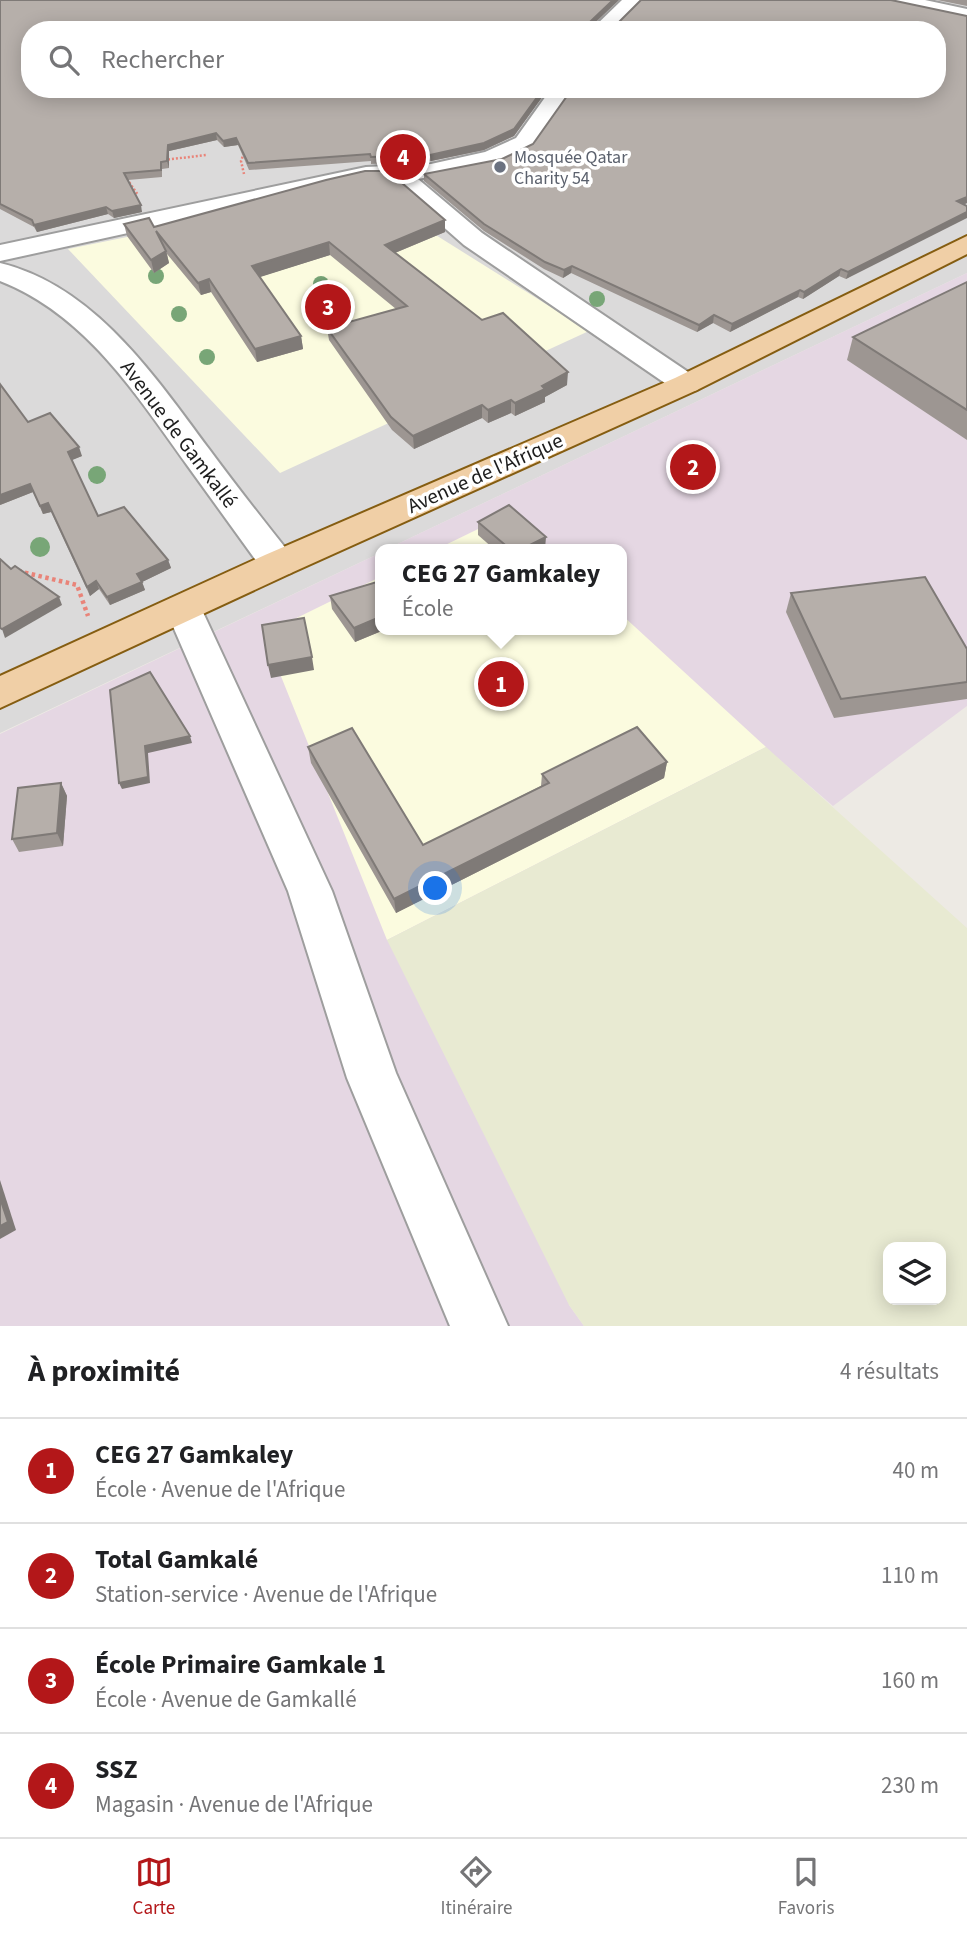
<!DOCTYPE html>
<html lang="fr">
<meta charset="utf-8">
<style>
:root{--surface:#fff;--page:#f6f6f6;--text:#202124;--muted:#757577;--line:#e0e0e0;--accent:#b31719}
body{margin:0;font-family:"Source Sans 3",sans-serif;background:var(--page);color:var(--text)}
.controls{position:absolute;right:21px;bottom:21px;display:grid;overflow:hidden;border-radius:14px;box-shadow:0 4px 18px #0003}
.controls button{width:63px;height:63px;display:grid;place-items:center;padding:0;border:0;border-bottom:2px solid var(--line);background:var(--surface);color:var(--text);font:35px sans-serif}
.you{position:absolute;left:436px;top:889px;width:24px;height:24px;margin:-18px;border:5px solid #fff;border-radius:50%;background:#1a73e8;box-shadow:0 0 0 10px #1a73e833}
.badge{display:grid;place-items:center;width:46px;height:46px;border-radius:50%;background:var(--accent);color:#fff;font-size:23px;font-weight:700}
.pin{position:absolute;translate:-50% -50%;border:4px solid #fff;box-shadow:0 2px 7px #0006}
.popup{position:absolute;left:375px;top:544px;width:252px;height:91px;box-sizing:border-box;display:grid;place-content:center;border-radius:14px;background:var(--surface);filter:drop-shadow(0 2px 5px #0005);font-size:23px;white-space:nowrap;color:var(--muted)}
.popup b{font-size:26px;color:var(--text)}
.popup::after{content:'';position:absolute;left:50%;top:100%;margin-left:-14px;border:14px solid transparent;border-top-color:var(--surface)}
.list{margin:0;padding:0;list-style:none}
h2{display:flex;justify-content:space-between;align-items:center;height:91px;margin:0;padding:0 28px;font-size:30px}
h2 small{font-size:23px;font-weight:400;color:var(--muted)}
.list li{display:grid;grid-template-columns:46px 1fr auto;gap:21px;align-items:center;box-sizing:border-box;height:105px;padding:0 28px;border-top:2px solid var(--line)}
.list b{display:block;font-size:26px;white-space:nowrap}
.list p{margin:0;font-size:23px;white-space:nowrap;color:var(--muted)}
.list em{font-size:23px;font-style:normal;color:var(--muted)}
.icon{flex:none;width:38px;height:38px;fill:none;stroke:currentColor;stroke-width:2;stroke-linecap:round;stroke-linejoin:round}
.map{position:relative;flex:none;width:967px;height:1326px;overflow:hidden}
.search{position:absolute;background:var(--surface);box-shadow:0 4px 18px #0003;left:21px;right:21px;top:21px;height:77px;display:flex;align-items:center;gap:18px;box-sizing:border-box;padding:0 24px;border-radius:28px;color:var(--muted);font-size:26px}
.sheet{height:511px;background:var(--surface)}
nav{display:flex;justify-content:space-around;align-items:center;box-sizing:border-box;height:98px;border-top:2px solid var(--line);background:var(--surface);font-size:19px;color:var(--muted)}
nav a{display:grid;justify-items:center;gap:4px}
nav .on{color:var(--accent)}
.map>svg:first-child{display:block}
.residential{fill:#dbdada;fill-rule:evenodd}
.industrial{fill:#e5d7e3}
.education{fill:#fbfbdf}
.farmland{fill:#e8ead2;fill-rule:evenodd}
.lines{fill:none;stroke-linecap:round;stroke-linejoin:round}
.minor-casing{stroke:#9e9e9e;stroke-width:4}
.major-casing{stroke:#855d11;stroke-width:4}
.path-far1{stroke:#e98479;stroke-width:2.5;stroke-dasharray:2 2;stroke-linecap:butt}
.path{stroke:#e98479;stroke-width:4.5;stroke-dasharray:3.5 3.5;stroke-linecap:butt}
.minor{fill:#fff;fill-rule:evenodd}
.major{fill:#f0cfa6;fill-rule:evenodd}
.tree{fill:#78a677}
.wall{fill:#9d9692}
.shaded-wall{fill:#7f7a77}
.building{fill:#b6afaa;stroke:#7f7a77;stroke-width:2}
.worship-dot{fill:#6b7280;stroke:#fff;stroke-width:2.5}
.labels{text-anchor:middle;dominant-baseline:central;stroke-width:7;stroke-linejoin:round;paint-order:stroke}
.far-worship-label{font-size:18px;fill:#5b616d;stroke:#fff;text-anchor:start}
.street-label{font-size:21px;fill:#1d1d1d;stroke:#fff}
</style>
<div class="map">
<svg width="967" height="1326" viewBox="0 0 967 1326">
<rect width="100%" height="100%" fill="#edeae4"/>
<path class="residential" d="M0,0h967v273l-580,276h-7v4l-380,180zM30,30h907v59h-907z"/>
<polygon class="industrial" points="967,273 967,706 833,806 766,748 569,1305 584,1326 0,1326 0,734 380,553 380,630 622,630 622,549 387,549"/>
<g class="education">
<polygon points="270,208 407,217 589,331 280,473 68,249"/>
<polygon points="511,513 550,549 437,549"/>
<polygon points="380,577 380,630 622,630 622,615 766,747 387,940 264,634"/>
</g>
<path class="farmland" d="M766,747l201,181v398h-383l-15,-21 -182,-365zM888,1247h53v53h-53z"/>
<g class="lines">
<g class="minor-casing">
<g id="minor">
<polygon points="622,0 644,0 613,30 591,30"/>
<polygon points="887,0 925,0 967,9 967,21 890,4"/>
<polygon points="551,89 573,89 532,148 501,163 418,179 482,233 697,378 701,384 697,390 686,393 675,390 464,245 390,180 366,181 0,261 0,245 366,167 431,164 485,152 516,138"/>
<path d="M0,263c94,23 154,112 209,186 26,35 54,71 82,106l5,9 -5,9 -13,3 -13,-3c-26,-36 -52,-72 -78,-108 -51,-71 -102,-151 -187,-184z"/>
<polygon points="183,595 196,599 201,608 332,891 396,1073 508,1326 450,1326 347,1078 288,891 165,608 170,599"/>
</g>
</g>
<g class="major-casing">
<polygon id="major" points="967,236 967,254 697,390 291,573 0,708 0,676 265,555 675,378"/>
</g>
<g class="path-far1">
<polyline points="244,153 241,161 244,174"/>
<polyline points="164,160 206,155"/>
<polyline points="127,179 138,195"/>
</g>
<polyline class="path" points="18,571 77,585 88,616"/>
<use href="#minor" class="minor"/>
<use href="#major" class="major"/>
</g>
<g class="tree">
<circle cx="156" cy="276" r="8"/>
<circle cx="321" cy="284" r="8"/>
<circle cx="597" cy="299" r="8"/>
<circle cx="179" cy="314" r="8"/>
<circle cx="207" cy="357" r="8"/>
<circle cx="97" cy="475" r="9"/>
<circle cx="40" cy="547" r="10"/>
</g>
<g class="wall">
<polygon points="0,0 619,0 592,26 967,16 967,203 846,279 839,276 803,299 798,297 730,332 713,323 697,332 571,273 563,278 544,269 484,231 424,181 424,174 502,159 937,30 30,89 548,89 514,136 484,150 431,161 371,164 371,161 249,170 238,145 224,147 217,140 169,151 169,168 162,169 162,177 128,180 142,212 114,218 108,214 37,232 34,227 0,209"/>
<polygon points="937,0 967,0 967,6"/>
<polygon points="124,224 154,227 445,232 395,253 567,385 545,397 545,402 515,416 511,413 488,423 482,418 414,449 392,430 329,340 327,328 396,309 330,255 259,277 301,336 303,349 257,362 211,292 201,295 167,254 169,263 154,273 127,236"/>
<polygon points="967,282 967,440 847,360 853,337"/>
<polygon points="28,422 82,456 71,460 98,516 168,560 171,568 142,582 145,590 110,605 99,589 90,596 51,512 43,514 33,492 0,505"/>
<polygon points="478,522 545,549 494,549 478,535"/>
<polygon points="791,593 967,649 967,699 834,718 786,612"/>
<polygon points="330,596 380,630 384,630 355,642 332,609"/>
<polygon points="308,747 423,845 541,786 542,774 667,762 664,778 396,913 311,763"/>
<polygon points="61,783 67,796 63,846 19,852 12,839"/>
</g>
<g class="shaded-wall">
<polygon points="613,0 619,0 589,28 590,22"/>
<polygon points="543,89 548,89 514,136 484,150 431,161 430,155"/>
<polygon points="216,133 217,140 169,151 169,168 167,161 168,145"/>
<polygon points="236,138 238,145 224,147 223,141"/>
<polygon points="967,197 967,203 954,208 957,201"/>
<polygon points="141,205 142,212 114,218 112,211"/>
<polygon points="106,207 108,214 37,232 34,225"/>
<polygon points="967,212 967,218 846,279 848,272"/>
<polygon points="445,220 445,232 385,257 385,245"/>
<polygon points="329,242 330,255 254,279 252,266"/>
<polygon points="166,251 169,263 154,273 151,260"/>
<polygon points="572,266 571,273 563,278 564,270"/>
<polygon points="841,269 839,276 803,299 804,292"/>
<polygon points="209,279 211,292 201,295 198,283"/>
<polygon points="800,290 798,297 730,332 732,324"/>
<polygon points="714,315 713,323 697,332 699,325"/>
<polygon points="301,336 303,349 257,362 255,349"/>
<polygon points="568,372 567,385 545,397 545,402 515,416 515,403 542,386"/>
<polygon points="511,400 511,413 488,423 488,410"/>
<polygon points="482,405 482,418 414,449 413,436"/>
<polygon points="79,447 82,456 70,461 68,452"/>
<polygon points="30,484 33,492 0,505 0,495"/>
<polygon points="48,503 51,512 43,514 40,506"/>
<polygon points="546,537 545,549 522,549"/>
<polygon points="168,560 171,568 140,583 137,574"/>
<polygon points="96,581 99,589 90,596 87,587"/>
<polygon points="142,582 145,590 110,605 107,597"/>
<polygon points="59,597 62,605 5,638 2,629"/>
<polygon points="380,617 380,630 384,630 355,642 354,628"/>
<polygon points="312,657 314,670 271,678 268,665"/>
<polygon points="190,736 192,743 148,753 150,783 122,789 119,783 145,746"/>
<polygon points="667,762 664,778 396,913 394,899"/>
<polygon points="61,783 67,796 63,846 57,833"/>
<polygon points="0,1180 16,1230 0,1239"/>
</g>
<g class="building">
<polygon points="0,0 613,0 590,22 590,26 615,26 641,0 891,0 967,16 967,197 957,201 967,206 967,212 848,272 841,269 804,292 800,290 732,324 714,315 699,325 572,266 564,270 545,262 484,224 424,174 502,159 533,144 572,89 937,89 937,30 30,30 30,89 543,89 514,129 484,143 430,155 371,157 370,154 248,163 236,138 223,141 216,133 168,145 167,161 161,162 161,170 124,173 141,205 112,211 106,207 34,225 32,220 0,204"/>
<polygon points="365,171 388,171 445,220 385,245 482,320 503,313 568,372 542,386 545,389 515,403 511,400 488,410 482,405 413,436 391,417 327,328 407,306 329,242 252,266 301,336 255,349 209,279 198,283 156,231 166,251 151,260 124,224 149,218 154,227 326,180"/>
<polygon points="967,282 967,410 853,337"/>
<polygon points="0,384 28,422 50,413 79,447 68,452 98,516 124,507 168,560 137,574 142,582 107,597 96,581 87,587 48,503 40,506 30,484 0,495"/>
<polygon points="509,505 546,537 522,549 510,549 478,522"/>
<polygon points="0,559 11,569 15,566 59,597 2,629 0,628"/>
<polygon points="925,577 967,649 967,682 841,699 791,593"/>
<polygon points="380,581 380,617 354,628 330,596"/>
<polygon points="304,618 312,657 268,665 262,625"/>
<polygon points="150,672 190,736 145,746 148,777 119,783 110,690"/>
<polygon points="637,727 667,762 394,899 308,747 352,728 423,845 549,783 542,774"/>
<polygon points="61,783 57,833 12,839 18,788"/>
<polygon points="0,1198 8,1222 0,1226"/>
</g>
<circle class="worship-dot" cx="500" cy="167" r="7"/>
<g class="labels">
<g class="far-worship-label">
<text x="514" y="157">Mosquée Qatar<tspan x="514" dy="21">Charity 54</tspan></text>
</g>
<g class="street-label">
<text transform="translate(179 434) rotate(53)">Avenue de Gamkallé</text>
<text transform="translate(485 473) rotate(-24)">Avenue de l'Afrique</text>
</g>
</g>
</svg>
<div class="controls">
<button><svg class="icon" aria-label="layers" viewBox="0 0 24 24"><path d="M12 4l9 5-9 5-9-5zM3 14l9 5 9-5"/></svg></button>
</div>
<div class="you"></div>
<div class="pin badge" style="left:501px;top:684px">1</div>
<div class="popup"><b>CEG 27 Gamkaley</b>École</div>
<div class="pin badge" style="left:693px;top:467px">2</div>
<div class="pin badge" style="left:328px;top:307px">3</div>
<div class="pin badge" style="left:403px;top:157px">4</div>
<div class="search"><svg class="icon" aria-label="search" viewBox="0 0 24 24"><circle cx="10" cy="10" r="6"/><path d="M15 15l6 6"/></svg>Rechercher</div>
</div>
<section class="sheet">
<h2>À proximité<small>4 résultats</small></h2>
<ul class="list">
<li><span class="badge">1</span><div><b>CEG 27 Gamkaley</b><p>École · Avenue de l'Afrique</p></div><em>40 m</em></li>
<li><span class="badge">2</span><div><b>Total Gamkalé</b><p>Station-service · Avenue de l'Afrique</p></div><em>110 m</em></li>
<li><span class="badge">3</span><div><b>École Primaire Gamkale 1</b><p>École · Avenue de Gamkallé</p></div><em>160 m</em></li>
<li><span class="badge">4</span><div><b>SSZ</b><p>Magasin · Avenue de l'Afrique</p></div><em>230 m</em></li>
</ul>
</section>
<nav>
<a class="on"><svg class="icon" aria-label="map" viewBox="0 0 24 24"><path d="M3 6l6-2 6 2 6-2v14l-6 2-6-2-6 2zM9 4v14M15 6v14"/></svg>Carte</a>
<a><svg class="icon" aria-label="directions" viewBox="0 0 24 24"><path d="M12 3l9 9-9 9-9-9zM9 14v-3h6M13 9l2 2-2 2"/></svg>Itinéraire</a>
<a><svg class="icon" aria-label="saved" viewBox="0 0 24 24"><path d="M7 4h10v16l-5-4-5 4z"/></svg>Favoris</a>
</nav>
